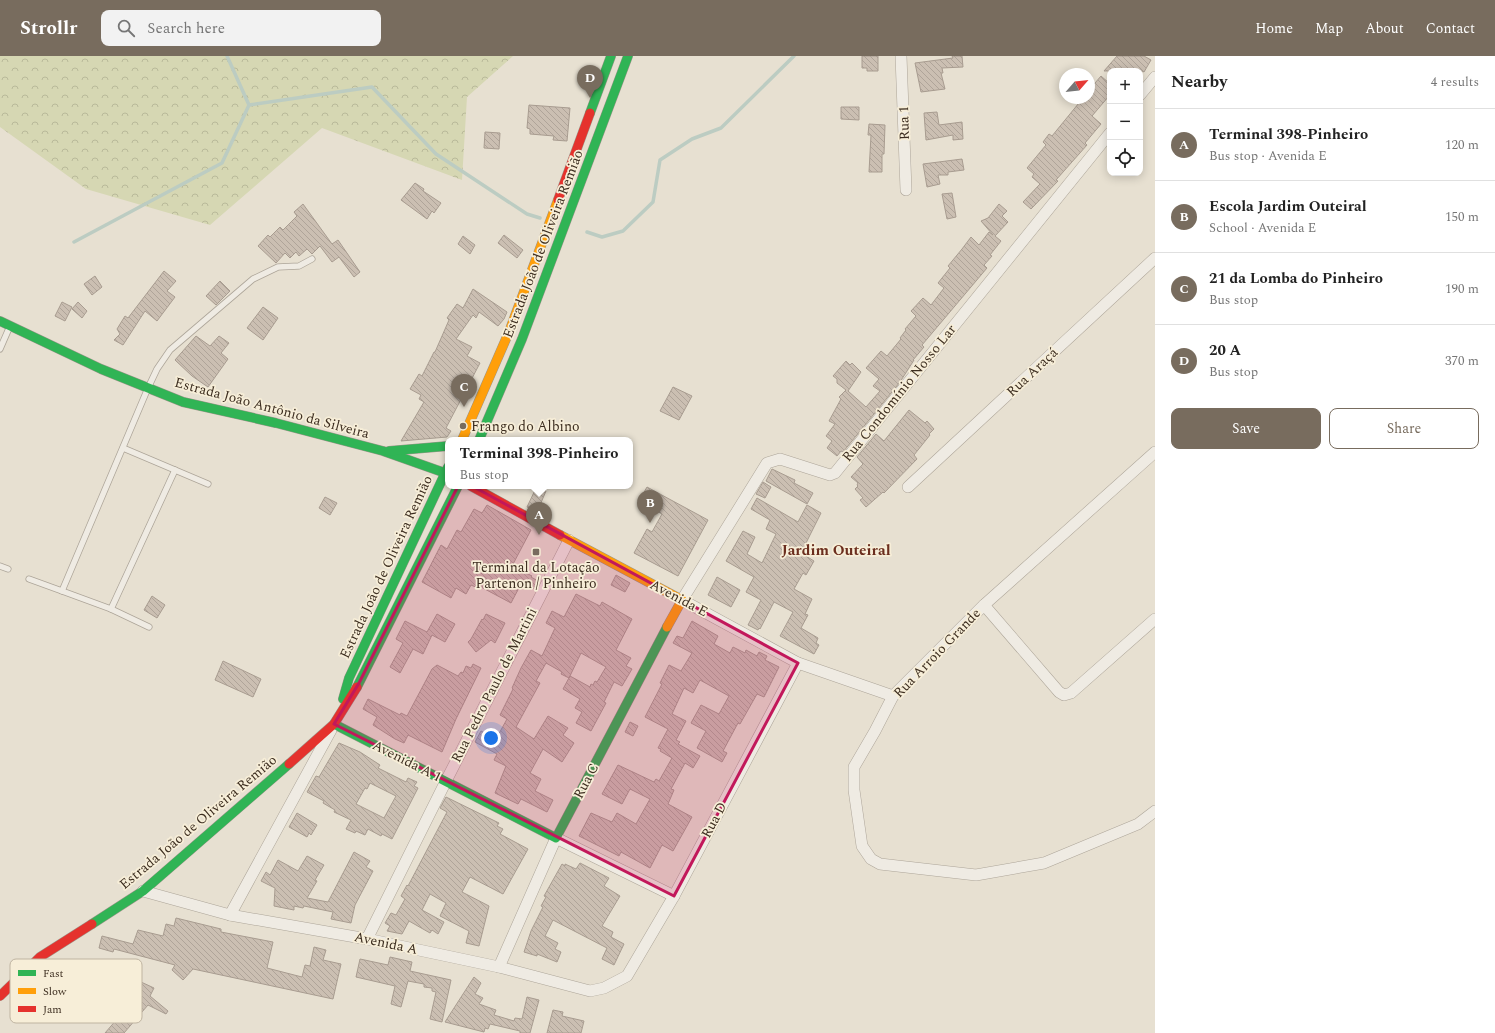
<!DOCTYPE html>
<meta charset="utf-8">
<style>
:root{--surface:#fff;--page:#f2f2f2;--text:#222;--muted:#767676;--line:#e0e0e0;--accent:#786c5e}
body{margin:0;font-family:Spectral,serif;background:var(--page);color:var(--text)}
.controls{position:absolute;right:12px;top:12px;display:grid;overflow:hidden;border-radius:8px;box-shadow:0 2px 10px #0003}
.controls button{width:36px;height:36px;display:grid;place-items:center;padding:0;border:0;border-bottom:1px solid var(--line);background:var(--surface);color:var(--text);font:20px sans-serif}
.compass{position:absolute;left:1059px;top:12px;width:36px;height:36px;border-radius:50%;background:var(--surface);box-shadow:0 2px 10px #0003;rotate:62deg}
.you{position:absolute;left:491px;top:682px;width:14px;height:14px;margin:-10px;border:3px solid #fff;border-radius:50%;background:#1a73e8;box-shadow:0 0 0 6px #1a73e833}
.badge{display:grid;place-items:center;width:26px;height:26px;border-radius:50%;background:var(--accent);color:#fff;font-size:13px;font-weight:700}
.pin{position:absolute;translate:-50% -33px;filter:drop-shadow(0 1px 2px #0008)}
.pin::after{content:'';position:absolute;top:21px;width:14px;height:12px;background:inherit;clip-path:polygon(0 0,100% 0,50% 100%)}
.popup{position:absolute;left:445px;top:381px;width:188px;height:52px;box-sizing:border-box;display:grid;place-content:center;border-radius:8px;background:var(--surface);filter:drop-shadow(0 1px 3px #0005);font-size:13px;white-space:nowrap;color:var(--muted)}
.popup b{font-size:15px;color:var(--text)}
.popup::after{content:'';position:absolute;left:50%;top:100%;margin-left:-8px;border:8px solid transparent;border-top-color:var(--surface)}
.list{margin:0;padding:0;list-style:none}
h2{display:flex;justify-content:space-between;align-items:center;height:52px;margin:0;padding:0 16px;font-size:17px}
h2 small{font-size:13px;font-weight:400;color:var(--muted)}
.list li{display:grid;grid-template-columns:26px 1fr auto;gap:12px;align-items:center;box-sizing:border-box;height:72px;padding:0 16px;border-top:1px solid var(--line)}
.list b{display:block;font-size:15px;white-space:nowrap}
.list p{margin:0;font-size:13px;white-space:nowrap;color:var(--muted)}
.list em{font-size:13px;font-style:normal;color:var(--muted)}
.actions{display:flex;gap:8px;padding:12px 16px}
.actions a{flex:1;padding:9px 0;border:1px solid var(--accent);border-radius:8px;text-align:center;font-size:14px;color:var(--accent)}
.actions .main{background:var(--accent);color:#fff}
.icon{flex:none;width:22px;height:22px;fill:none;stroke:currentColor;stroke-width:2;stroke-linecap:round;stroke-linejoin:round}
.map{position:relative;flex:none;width:1155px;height:977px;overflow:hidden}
header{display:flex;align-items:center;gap:24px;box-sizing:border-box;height:56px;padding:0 20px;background:var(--accent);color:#fff}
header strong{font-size:19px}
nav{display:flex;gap:22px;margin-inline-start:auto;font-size:14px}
.search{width:280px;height:36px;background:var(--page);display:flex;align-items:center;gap:10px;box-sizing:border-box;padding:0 14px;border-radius:8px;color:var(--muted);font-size:15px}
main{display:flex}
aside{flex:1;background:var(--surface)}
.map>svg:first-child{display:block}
.forest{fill:url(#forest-crowns)}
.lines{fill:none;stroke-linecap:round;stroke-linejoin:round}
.stream{stroke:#bcccc2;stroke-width:3.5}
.building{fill:url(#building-back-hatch);stroke:#a89c90;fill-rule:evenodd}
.lane-casing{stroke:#ada599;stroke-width:7}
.street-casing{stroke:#ada599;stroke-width:12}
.fast-casing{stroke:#9c958a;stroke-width:10}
.slow-casing{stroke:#9c958a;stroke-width:10}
.jam-casing{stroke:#9c958a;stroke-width:10}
.lane{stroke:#efebe3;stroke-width:5.5}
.street{stroke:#efebe3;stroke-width:11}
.fast{stroke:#30b455;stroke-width:9}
.slow{stroke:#ff9f0a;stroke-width:9}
.jam{stroke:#e5322d;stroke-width:9}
.marked{fill:#c2185b;fill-opacity:0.2;stroke:#c2185b;stroke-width:3;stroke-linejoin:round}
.poi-dot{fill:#786c5e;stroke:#f7eed8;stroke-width:1.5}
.labels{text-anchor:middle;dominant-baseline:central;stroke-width:3.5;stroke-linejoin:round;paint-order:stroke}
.street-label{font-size:14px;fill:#3d2e20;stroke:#f7eed8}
.poi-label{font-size:14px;fill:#3d2e20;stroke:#f7eed8;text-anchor:start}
.neighbourhood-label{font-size:15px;font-weight:bold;fill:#6b2e1e;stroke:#f7eed8}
.key{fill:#f7eed8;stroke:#bfb4a1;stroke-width:1}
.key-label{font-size:11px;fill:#3d2e20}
</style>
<header>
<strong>Strollr</strong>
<div class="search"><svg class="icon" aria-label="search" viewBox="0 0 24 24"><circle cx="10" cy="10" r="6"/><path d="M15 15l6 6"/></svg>Search here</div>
<nav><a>Home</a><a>Map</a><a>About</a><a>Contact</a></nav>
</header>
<main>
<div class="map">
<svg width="1155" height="977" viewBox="0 0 1155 977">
<defs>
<pattern id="forest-crowns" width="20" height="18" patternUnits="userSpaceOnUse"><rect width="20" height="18" fill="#d6d7b3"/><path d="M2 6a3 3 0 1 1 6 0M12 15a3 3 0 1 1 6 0" fill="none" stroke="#b9b99a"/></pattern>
<pattern id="building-back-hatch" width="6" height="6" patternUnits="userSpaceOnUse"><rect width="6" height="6" fill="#cbbfb2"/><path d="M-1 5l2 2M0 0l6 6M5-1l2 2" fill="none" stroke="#afa499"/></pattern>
</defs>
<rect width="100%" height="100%" fill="#e7e0d1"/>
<polygon class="forest" points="0,0 513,0 467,41 462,124 322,72 210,169 86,133 0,71"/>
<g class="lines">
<g class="stream">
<polyline points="249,49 372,31 436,98 527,158 540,162"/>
<polyline points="587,176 602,181 623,175 653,146 660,104 692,83 721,72 794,0"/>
<polyline points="74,186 222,107 249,49 227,0"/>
</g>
</g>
<g class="building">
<polygon points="862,0 878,0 878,15 867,15 867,12 862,12"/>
<polygon points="952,0 962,0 963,11 942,12 943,17 941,17 945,33 921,36 915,7 953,2"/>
<polygon points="1117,0 1144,0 1151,4 1144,16 1140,14 1104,15"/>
<polygon points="1101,20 1110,28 1110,36 1107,39 1109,40 1092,60 1101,68 1085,87 1087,89 1056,124 1058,125 1031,153 1023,146 1040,128 1032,121 1034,118 1027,112 1046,89 1043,86 1049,78 1052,80 1083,42 1089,42 1089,34"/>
<polygon points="529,49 570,52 567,85 553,84 554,80 530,78 530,73 527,72"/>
<polygon points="841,51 859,51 859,64 841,63"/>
<polygon points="937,56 939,69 962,66 963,83 953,84 953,79 926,84 924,57"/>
<polygon points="869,68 885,69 884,98 882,98 882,116 869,116 871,79 868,79"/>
<polygon points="485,76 500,77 499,93 484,92"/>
<polygon points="962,103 964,114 948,116 948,119 938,119 940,128 927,131 923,108"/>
<polygon points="415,127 424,133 423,135 441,147 434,157 432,155 427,163 401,144"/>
<polygon points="952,137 956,161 947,163 942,138"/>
<polygon points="303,148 332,188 338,184 360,216 354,221 339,201 332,206 320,190 312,198 307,193 299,200 296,196 290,202 285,197 276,207 258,190 268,179 270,181 280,171 283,174 297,160 294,156"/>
<polygon points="999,148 1007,155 1002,160 1008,166 995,180 1001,185 990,199 992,200 984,209 987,212 922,289 924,291 913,304 914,304 900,326 843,396 841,395 837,400 827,392 832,385 826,380 835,368 829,365 841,343 839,341 846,334 837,327 837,323 833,320 846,305 850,309 852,307 861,316 848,335 866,351 880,335 873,330 879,323 866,312 881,295 887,300 901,283 900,282 906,274 905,273 916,260 911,255 923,242 931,249 944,232 938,227 950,212 948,210 962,193 971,181 979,189 989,176 993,179 981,165 988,162"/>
<polygon points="504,179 523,194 517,202 498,187"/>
<polygon points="463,180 475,189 470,198 458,188"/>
<polygon points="164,215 176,225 167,235 175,241 157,265 145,255 123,289 114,284 120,278 117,273 125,260 128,262"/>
<polygon points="95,220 102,231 92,239 84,228"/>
<polygon points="220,225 230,235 216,249 206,240"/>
<polygon points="473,233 507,256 504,263 498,270 479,256 476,262 473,259 456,283 472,291 467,300 480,307 446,372 451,375 447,381 401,385 424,346 419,343 421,339 410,333 419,318 422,320 434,296 435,296 449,264 447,262 457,248 463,252"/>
<polygon points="62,246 72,251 65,265 55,260"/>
<polygon points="78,246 87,255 82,262 72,253"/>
<polygon points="263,251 278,262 263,284 247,272"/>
<polygon points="196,280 210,290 219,280 229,287 221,297 228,303 208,331 192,320 175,304"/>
<polygon points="673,331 692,340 679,364 660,355"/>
<polygon points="909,354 925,367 927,365 934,373 929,378 930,379 914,399 917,403 884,437 883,436 866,451 860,444 863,442 855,433 858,430 857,429 858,427 851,421 863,408 857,401 876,378 884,385"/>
<polygon points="772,413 795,424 794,427 813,437 807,448 766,425"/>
<polygon points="763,426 771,431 765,442 756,438"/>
<polygon points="537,430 546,435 537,456 527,451"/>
<polygon points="647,431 708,464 678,520 634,497 647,473 652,476 662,458 639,445"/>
<polygon points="325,441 337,447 330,459 319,452"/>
<polygon points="757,442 798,466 807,449 821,457 801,497 814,505 806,519 803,517 794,533 812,543 805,558 808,559 801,572 818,582 816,587 819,589 814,598 780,580 793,556 774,546 760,573 759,572 758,574 748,569 761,544 746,536 754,521 726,505 743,475 755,481 747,498 762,507 776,478 766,473 770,464 751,453"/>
<polygon points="487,449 531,474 512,510 532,520 531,521 538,525 533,533 527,529 525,533 520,530 511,547 481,531 480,533 471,529 466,538 456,532 451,542 422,526 441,489 447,493 457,474 461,476 474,453 482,457"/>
<polygon points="616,519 630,527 625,536 611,529"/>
<polygon points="717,521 740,534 731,551 708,539"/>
<polygon points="576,538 600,550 602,546 632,563 616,594 631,602 626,610 632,613 622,630 614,626 604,646 606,647 591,675 576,667 582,656 575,652 580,643 563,633 570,620 590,631 591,628 593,629 595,625 597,626 606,611 581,597 569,622 561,618 562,616 546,607 536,625 540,627 516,671 534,683 548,660 568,672 563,679 574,687 562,706 543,693 530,717 541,723 535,735 553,744 547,756 521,743 518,748 495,737 506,710 494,704 497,698 475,686 481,675 496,683 507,663 500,659 513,633 512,632 521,612 531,594 542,600 555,572 546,567 552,555 564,561"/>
<polygon points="152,540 165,549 157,562 144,554"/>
<polygon points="437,558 455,568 445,586 432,579 423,598 413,593 400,617 390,611 403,587 396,583 405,565 427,576"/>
<polygon points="486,558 505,567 495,587 491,584 476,596 468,586 471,583 482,563 483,564"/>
<polygon points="692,565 718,580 714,588 730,597 733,591 745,597 746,594 757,600 759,596 767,600 765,604 779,611 764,641 757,638 740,668 738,667 723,695 727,697 722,706 697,692 706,675 691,667 701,649 719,658 729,640 700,624 693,637 684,632 672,658 686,665 676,684 680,686 678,688 700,700 693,712 685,707 671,733 674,734 668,748 692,761 673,795 662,789 650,812 621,796 619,800 579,780 591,757 612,766 617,757 636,768 650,743 630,733 622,748 602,738 618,709 654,726 656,723 659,725 672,702 660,695 661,693 658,692 668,673 645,661 662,628 660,627 669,609 681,615 692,597 673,587 677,580 683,582"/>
<polygon points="223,605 261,623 253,641 215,624"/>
<polygon points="473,608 481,612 456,663 442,696 408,679 404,687 395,683 373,669 377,661 363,653 368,643 400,659 401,657 407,660 432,613 437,609 458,620 461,616 463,617 466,610 471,612"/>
<polygon points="630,666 638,670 633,680 625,676"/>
<path d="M339,687l21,9 20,13 -2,3 28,14 2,-4 9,4 -3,4 4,2 -26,51 -10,-5 -1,2 -13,-7 -3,6 -9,-4 -1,2 -9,-4 5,-9 -17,-8 1,-2 -12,-7 1,-2 -17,-9 9,-16 3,1zM370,727l26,13 -12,22 -28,-14 9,-16 2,1z"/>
<polygon points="446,741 499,767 497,770 503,773 500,778 528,793 503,838 470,821 462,836 489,850 479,890 466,887 469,875 440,860 446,847 430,838 422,854 444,866 438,878 432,874 430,877 409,865 402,878 387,875 390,870 385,867 391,857 396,859 405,843 401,840 407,829 408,830 447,756 440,752"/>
<polygon points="297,757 317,769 311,779 309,777 307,781 289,771"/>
<polygon points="354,796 370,805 366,811 373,815 355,849 351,867 331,863 333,856 304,850 303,852 294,850 294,854 274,850 275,832 261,825 266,816 270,819 278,804 298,815 307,800 324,809 315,824 317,825 307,842 328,846"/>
<polygon points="580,807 609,822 604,830 620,840 602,870 613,876 611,881 624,888 614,909 602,903 607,892 553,864 545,880 558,887 555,893 561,896 557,906 537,898 537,900 524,896 531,875 543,851 541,850 546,841 544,840 562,808 565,810 565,808 576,813"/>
<polygon points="176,862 221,873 221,876 273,886 267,912 302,921 305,909 310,910 314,891 326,894 323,904 341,908 333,943 193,913 183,924 172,914 175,909 114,893 113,896 99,892 102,880 133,888 138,874 163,880 166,868 174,870"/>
<polygon points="390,901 412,906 410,915 451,924 442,966 430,963 436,936 432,935 432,932 424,931 424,928 408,925 401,951 391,948 395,930 356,921 360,903 388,909"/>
<polygon points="474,921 481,927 475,938 483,942 479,948 496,954 494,959 514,965 515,962 522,963 527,941 539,944 530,977 520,977 520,975 490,968 488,973 485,972 484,976 445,966"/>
<polygon points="141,926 154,932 150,940 168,955 166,958 148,949 124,977 105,977 136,941 132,939 137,930 139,930"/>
<polygon points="80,929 90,935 92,931 104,938 98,950 75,938"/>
<polygon points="553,954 563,956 562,960 584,965 581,977 547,977"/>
</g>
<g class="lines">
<g class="lane-casing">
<g id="lane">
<polyline points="0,293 10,270"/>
<polyline points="123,392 208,428"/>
<polyline points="0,510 8,513"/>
<polyline points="29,523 62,535 148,332 157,313 170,294 253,223 278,211 299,210 312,203"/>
<polyline points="62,535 111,553"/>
<polyline points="149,571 111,553 175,414"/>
</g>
</g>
<g class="street-casing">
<g id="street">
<polyline points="901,0 906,134"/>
<polyline points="1140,39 1155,21"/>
<polyline points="1155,396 984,549 893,640 875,675 854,711 854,734 862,790 871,803 880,808 976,819 1044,807 1138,768 1155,755"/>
<polyline points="908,431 1155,202"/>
<polyline points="984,549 1059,636 1064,639 1071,637 1155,563"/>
<polyline points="893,640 798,607 682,544 767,407 780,403 830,419 835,417 1110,77"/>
<polyline points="143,835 230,859 367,883 499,911 590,935 604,932 627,920 674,840 798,607"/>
<polyline points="230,859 331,674"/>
<polyline points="367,883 446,725 569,484"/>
<polyline points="499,911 556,782 674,840"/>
</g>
</g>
<g class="fast-casing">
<g id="fast">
<polyline points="590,57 611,0"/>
<polyline points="0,265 101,313 183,346 276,367 383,395 448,418"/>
<polyline points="479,384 522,283 628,0"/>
<polyline points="389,395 448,390"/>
<polyline points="357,631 458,430"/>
<polyline points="343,643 349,622 448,411"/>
<polyline points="334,668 556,782 667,571"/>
<polyline points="92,868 143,835 289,708"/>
</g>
</g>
<g class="slow-casing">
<g id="slow">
<polyline points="462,384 509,276 558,144"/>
<polyline points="560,479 682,544 667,571"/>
</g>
</g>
<g class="jam-casing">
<g id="jam">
<polyline points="558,144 590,57"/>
<polyline points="471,430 560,479"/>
<polyline points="289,708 334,668 357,631"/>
<polyline points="0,940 40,901 92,868"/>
</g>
</g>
<use href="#lane" class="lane"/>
<use href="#street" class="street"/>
<use href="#fast" class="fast"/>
<use href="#slow" class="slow"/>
<use href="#jam" class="jam"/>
</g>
<path class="marked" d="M461,424l337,183 -124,233 -340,-172 25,-41z"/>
<g class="poi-dot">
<circle cx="463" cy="370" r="4"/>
<rect x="532" y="492" width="8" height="8" rx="2"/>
</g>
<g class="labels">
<g class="street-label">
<text transform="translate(904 67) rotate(-92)">Rua 1</text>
<text transform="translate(543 188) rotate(-69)">Estrada João de Oliveira Remião</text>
<text transform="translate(1032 316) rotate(-43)">Rua Araçá</text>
<text transform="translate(899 337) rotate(-51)">Rua Condomínio Nosso Lar</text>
<text transform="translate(272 352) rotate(15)">Estrada João Antônio da Silveira</text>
<text transform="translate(386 511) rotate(-65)">Estrada João de Oliveira Remião</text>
<text transform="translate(679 542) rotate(28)">Avenida E</text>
<text transform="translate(937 597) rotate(-46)">Rua Arroio Grande</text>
<text transform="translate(494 629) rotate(-63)">Rua Pedro Paulo de Martini</text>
<text transform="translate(407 705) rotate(27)">Avenida A 1</text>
<text transform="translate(586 725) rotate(-62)">Rua C</text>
<text transform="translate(714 764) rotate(-62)">Rua D</text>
<text transform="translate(198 766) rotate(-40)">Estrada João de Oliveira Remião</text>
<text transform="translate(386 887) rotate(12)">Avenida A</text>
</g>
<g class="poi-label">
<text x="471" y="370">Frango do Albino</text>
<text x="536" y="511" text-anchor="middle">Terminal da Lotação<tspan x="536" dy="16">Partenon / Pinheiro</tspan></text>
</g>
<g class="neighbourhood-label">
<text x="836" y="494">Jardim Outeiral</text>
</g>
</g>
<rect x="10" y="903" width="132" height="64" rx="6" class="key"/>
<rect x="18" y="914" width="18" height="6" fill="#30b455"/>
<rect x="18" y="932" width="18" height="6" fill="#ff9f0a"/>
<rect x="18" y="950" width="18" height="6" fill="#e5322d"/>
<g class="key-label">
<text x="43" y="921">Fast</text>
<text x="43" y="939">Slow</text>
<text x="43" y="957">Jam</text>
</g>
</svg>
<div class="controls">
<button>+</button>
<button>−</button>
<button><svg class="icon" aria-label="locate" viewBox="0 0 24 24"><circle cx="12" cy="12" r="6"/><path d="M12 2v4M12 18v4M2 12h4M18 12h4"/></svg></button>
</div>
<svg class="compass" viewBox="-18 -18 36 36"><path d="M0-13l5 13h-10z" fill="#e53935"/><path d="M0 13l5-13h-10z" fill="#767676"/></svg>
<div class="you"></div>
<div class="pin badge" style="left:539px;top:479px">A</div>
<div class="popup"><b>Terminal 398-Pinheiro</b>Bus stop</div>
<div class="pin badge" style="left:650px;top:467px">B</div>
<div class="pin badge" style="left:464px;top:351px">C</div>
<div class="pin badge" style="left:590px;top:42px">D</div>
</div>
<aside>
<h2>Nearby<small>4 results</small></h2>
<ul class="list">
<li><span class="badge">A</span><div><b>Terminal 398-Pinheiro</b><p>Bus stop · Avenida E</p></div><em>120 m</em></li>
<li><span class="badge">B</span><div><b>Escola Jardim Outeiral</b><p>School · Avenida E</p></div><em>150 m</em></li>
<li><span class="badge">C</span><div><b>21 da Lomba do Pinheiro</b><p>Bus stop</p></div><em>190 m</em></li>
<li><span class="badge">D</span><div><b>20 A</b><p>Bus stop</p></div><em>370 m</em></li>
</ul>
<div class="actions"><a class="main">Save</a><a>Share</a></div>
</aside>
</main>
